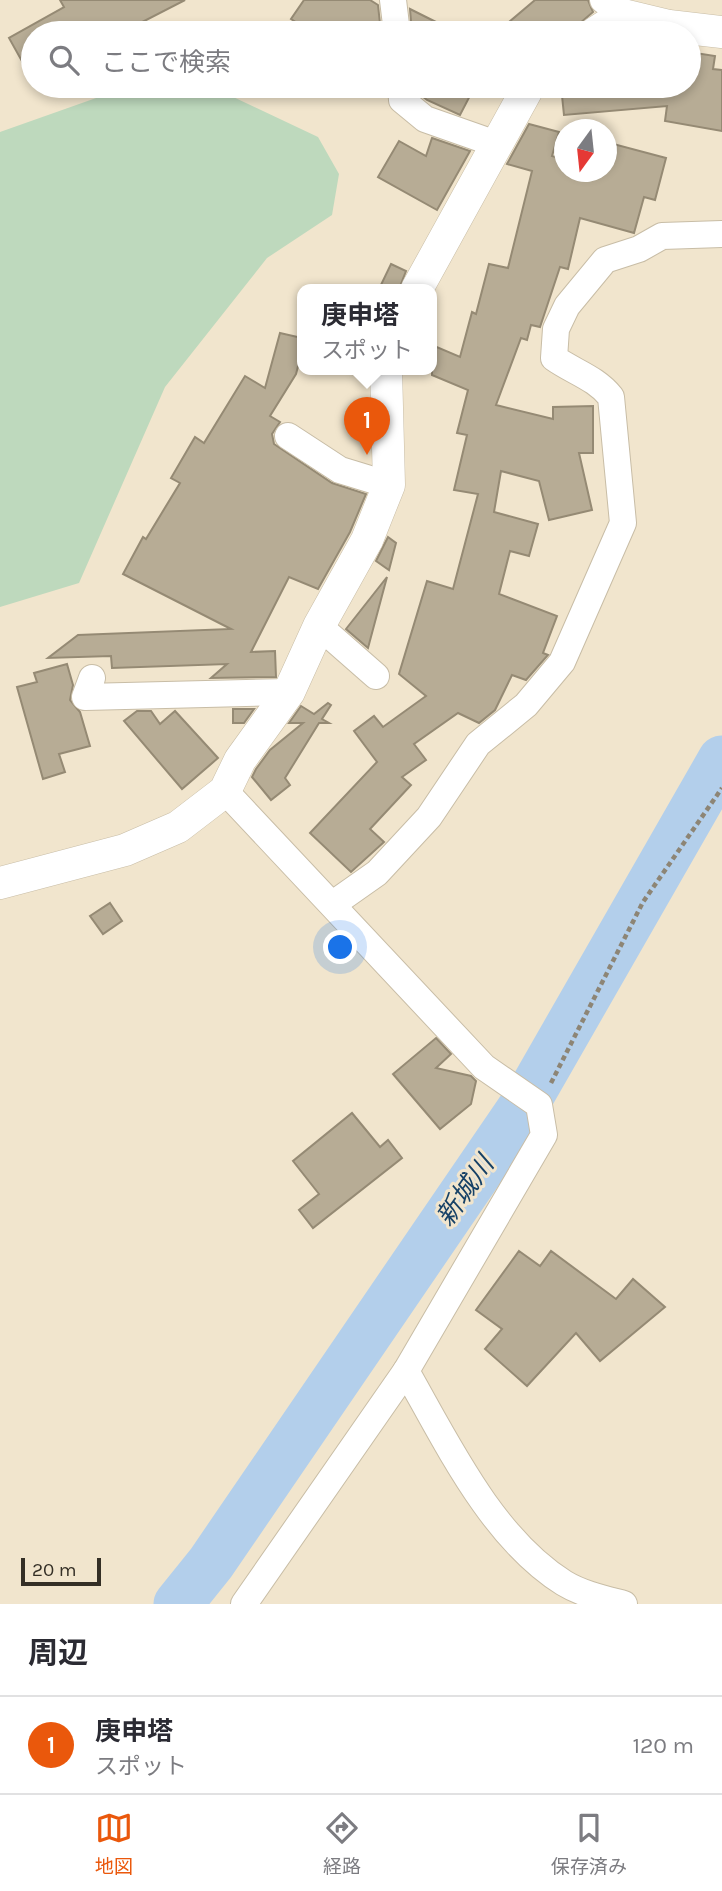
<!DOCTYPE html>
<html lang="ja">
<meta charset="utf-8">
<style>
:root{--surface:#fff;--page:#f2f2f3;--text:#2b2b33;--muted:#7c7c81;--line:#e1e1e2;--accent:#ea580c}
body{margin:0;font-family:Karla,"Noto Sans JP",sans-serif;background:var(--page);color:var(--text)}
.compass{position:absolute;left:554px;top:119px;width:63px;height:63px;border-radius:50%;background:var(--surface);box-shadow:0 4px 10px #0003;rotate:195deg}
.scale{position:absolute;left:21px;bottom:18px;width:80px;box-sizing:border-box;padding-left:7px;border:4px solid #342f26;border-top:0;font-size:19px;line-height:24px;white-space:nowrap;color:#342f26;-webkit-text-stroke:5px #f1e5cd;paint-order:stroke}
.you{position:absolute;left:341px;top:948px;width:24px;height:24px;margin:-18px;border:5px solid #fff;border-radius:50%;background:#1a73e8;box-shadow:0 0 0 10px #1a73e833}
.badge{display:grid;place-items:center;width:46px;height:46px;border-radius:50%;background:var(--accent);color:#fff;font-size:23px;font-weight:700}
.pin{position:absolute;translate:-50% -58px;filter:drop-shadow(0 2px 4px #0008)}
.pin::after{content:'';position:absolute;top:37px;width:24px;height:21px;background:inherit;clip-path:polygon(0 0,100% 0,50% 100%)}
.popup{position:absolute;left:297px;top:284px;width:140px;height:91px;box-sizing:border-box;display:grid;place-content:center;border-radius:14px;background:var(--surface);filter:drop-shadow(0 2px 5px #0005);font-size:23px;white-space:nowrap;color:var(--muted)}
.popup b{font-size:26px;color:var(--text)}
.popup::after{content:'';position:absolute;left:50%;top:100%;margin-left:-14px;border:14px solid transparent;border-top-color:var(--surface)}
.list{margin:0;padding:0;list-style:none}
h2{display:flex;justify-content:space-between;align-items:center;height:91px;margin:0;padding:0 28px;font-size:30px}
h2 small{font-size:23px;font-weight:400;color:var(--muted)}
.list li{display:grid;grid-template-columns:46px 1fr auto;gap:21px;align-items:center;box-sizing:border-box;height:98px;padding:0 28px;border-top:2px solid var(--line)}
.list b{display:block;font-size:26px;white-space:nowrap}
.list p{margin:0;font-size:23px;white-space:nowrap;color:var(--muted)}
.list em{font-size:23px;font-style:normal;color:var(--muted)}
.icon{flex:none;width:38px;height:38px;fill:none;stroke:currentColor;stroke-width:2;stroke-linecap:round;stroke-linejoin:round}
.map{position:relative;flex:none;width:722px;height:1604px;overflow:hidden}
.search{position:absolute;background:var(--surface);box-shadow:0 4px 10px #0003;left:21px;right:21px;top:21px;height:77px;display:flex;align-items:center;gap:18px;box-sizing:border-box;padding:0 24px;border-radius:38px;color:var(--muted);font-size:26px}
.sheet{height:189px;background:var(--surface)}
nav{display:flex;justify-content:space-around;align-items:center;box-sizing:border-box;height:98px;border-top:2px solid var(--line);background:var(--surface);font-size:19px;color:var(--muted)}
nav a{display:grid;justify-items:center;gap:4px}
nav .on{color:var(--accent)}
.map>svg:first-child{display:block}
.green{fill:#bed9bd}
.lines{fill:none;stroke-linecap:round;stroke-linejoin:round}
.river{stroke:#b3cfeb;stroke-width:49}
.building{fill:#b7ac95;stroke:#958a74;stroke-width:2}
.minor-casing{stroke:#c8bda6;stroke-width:28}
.tertiary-casing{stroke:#c8bda6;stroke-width:33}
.path{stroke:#8d8575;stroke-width:4.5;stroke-dasharray:5 3.5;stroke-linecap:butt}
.minor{stroke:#fff;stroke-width:26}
.tertiary{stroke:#fff;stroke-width:32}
.labels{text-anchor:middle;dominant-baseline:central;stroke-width:6;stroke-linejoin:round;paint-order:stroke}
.water-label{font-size:26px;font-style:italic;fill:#164166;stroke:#f1e5cd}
</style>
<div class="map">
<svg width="722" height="1604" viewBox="0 0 722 1604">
<rect width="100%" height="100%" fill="#f1e5cd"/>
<polygon class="green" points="130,86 210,86 318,137 339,174 332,215 267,258 165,387 79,583 0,607 0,132"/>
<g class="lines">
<polyline class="river" points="178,1604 211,1563 526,1102 722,760"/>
</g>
<g class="building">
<polygon points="60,0 185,0 121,33 33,33 33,81 9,38 64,7"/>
<polygon points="304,0 370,0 378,5 381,33 313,33 291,19"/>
<polygon points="535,0 588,0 593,12 579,24 577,33 496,33"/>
<polygon points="410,9 458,33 412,33"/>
<polygon points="689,52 715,56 713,69 722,70 722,131 665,121 667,106 564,115 561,86 689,86"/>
<polygon points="417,86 475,86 460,115 427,100 417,92"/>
<polygon points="529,124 559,132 552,156 564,159 564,172 606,172 606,142 666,158 655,200 644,197 634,233 580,218 568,269 560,267 540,327 531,325 527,340 521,338 496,405 553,419 553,407 593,406 593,453 579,453 592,510 549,520 539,481 501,471 494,512 538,524 529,556 510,551 499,594 557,616 543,653 548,655 526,680 512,675 495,710 479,723 458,713 414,744 426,760 402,777 411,785 370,829 384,842 351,872 310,833 377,762 354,731 374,716 383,727 426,696 399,674 427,581 453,589 478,494 454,490 467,435 457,433 468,390 432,375 432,345 460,357 472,312 476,314 489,264 508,268 532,171 507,164"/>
<polygon points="432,138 470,151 437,210 378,177 399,141 426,156"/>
<polygon points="391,264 406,271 399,289 379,289"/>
<polygon points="280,333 302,338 302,351 296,374 270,416 280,422 272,434 274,444 332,483 366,494 350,532 318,589 289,577 251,652 275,651 276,677 211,678 227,664 112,668 111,656 48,658 78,635 231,629 123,574 143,537 146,539 180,483 171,478 195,437 204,443 245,376 265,388"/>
<polygon points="388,537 396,543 389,570 376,561"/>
<polygon points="387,577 368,648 346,629"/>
<polygon points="67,664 73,685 70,700 80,712 90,746 59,754 65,772 43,779 17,687 37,682 34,673"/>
<polygon points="328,703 331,705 322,719 329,723 319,723 285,778 290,785 271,800 252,777 256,769 270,750 303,723 289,723 301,706 314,714"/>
<polygon points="233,709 254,709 244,723 233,723"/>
<polygon points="137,711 151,711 160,724 175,711 218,758 182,789 124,721"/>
<polygon points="110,903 122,921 103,934 90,916"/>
<polygon points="436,1038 451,1054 436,1068 471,1076 476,1081 471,1104 440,1129 393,1074"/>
<polygon points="352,1113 380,1147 388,1140 402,1158 313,1228 299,1210 319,1194 293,1161"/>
<polygon points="519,1251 540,1266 551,1251 616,1299 633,1279 665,1307 600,1361 576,1333 527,1386 485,1349 502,1329 476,1310"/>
</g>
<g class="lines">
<g class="minor-casing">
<g id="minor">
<polyline points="393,0 397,33"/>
<polyline points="603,0 623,15"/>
<polyline points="401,86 402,100 425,119 499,145"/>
<polyline points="288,436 340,470 389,485"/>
<polyline points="319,626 376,676"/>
<polyline points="92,678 85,697 289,692"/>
<polyline points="225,791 484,1067 539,1105 544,1135 406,1371 244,1604"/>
<path d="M333,904l44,-31 52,-56 49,-73 48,-39 36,-43 61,-139 -12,-126c-15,-19 -37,-25 -57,-39l2,-29 11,-23 38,-46 34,-11 23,-13 60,-2"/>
<path d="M406,1371c41,72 86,167 158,212 18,11 41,16 60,21"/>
</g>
</g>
<g class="tertiary-casing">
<g id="tertiary">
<polyline points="595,33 623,15 669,26 722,32"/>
<polyline points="417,289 529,86"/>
<polyline points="0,883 125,850 178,827 225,791 240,760 289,692 319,626 367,540 389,485 386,369"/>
</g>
</g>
<polyline class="path" points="551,1083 643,902 722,788"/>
<use href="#minor" class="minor"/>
<use href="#tertiary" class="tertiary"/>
</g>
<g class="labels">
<g class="water-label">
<text transform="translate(465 1191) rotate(-55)">新城川</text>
</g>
</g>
</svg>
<svg class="compass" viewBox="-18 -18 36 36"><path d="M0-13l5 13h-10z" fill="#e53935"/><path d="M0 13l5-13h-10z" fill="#7c7c81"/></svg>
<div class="scale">20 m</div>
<div class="you"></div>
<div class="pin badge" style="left:367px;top:455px">1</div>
<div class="popup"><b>庚申塔</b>スポット</div>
<div class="search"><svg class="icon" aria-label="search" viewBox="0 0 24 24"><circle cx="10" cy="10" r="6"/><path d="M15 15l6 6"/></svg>ここで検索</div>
</div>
<section class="sheet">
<h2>周辺<small></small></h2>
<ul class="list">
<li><span class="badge">1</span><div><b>庚申塔</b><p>スポット</p></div><em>120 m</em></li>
</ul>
</section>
<nav>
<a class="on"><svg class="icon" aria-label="map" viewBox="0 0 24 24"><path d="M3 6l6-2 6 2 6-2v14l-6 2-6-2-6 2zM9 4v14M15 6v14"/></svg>地図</a>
<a><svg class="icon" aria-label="directions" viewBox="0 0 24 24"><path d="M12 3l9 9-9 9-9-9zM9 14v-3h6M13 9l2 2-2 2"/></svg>経路</a>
<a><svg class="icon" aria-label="saved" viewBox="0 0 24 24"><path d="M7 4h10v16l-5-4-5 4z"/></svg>保存済み</a>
</nav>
